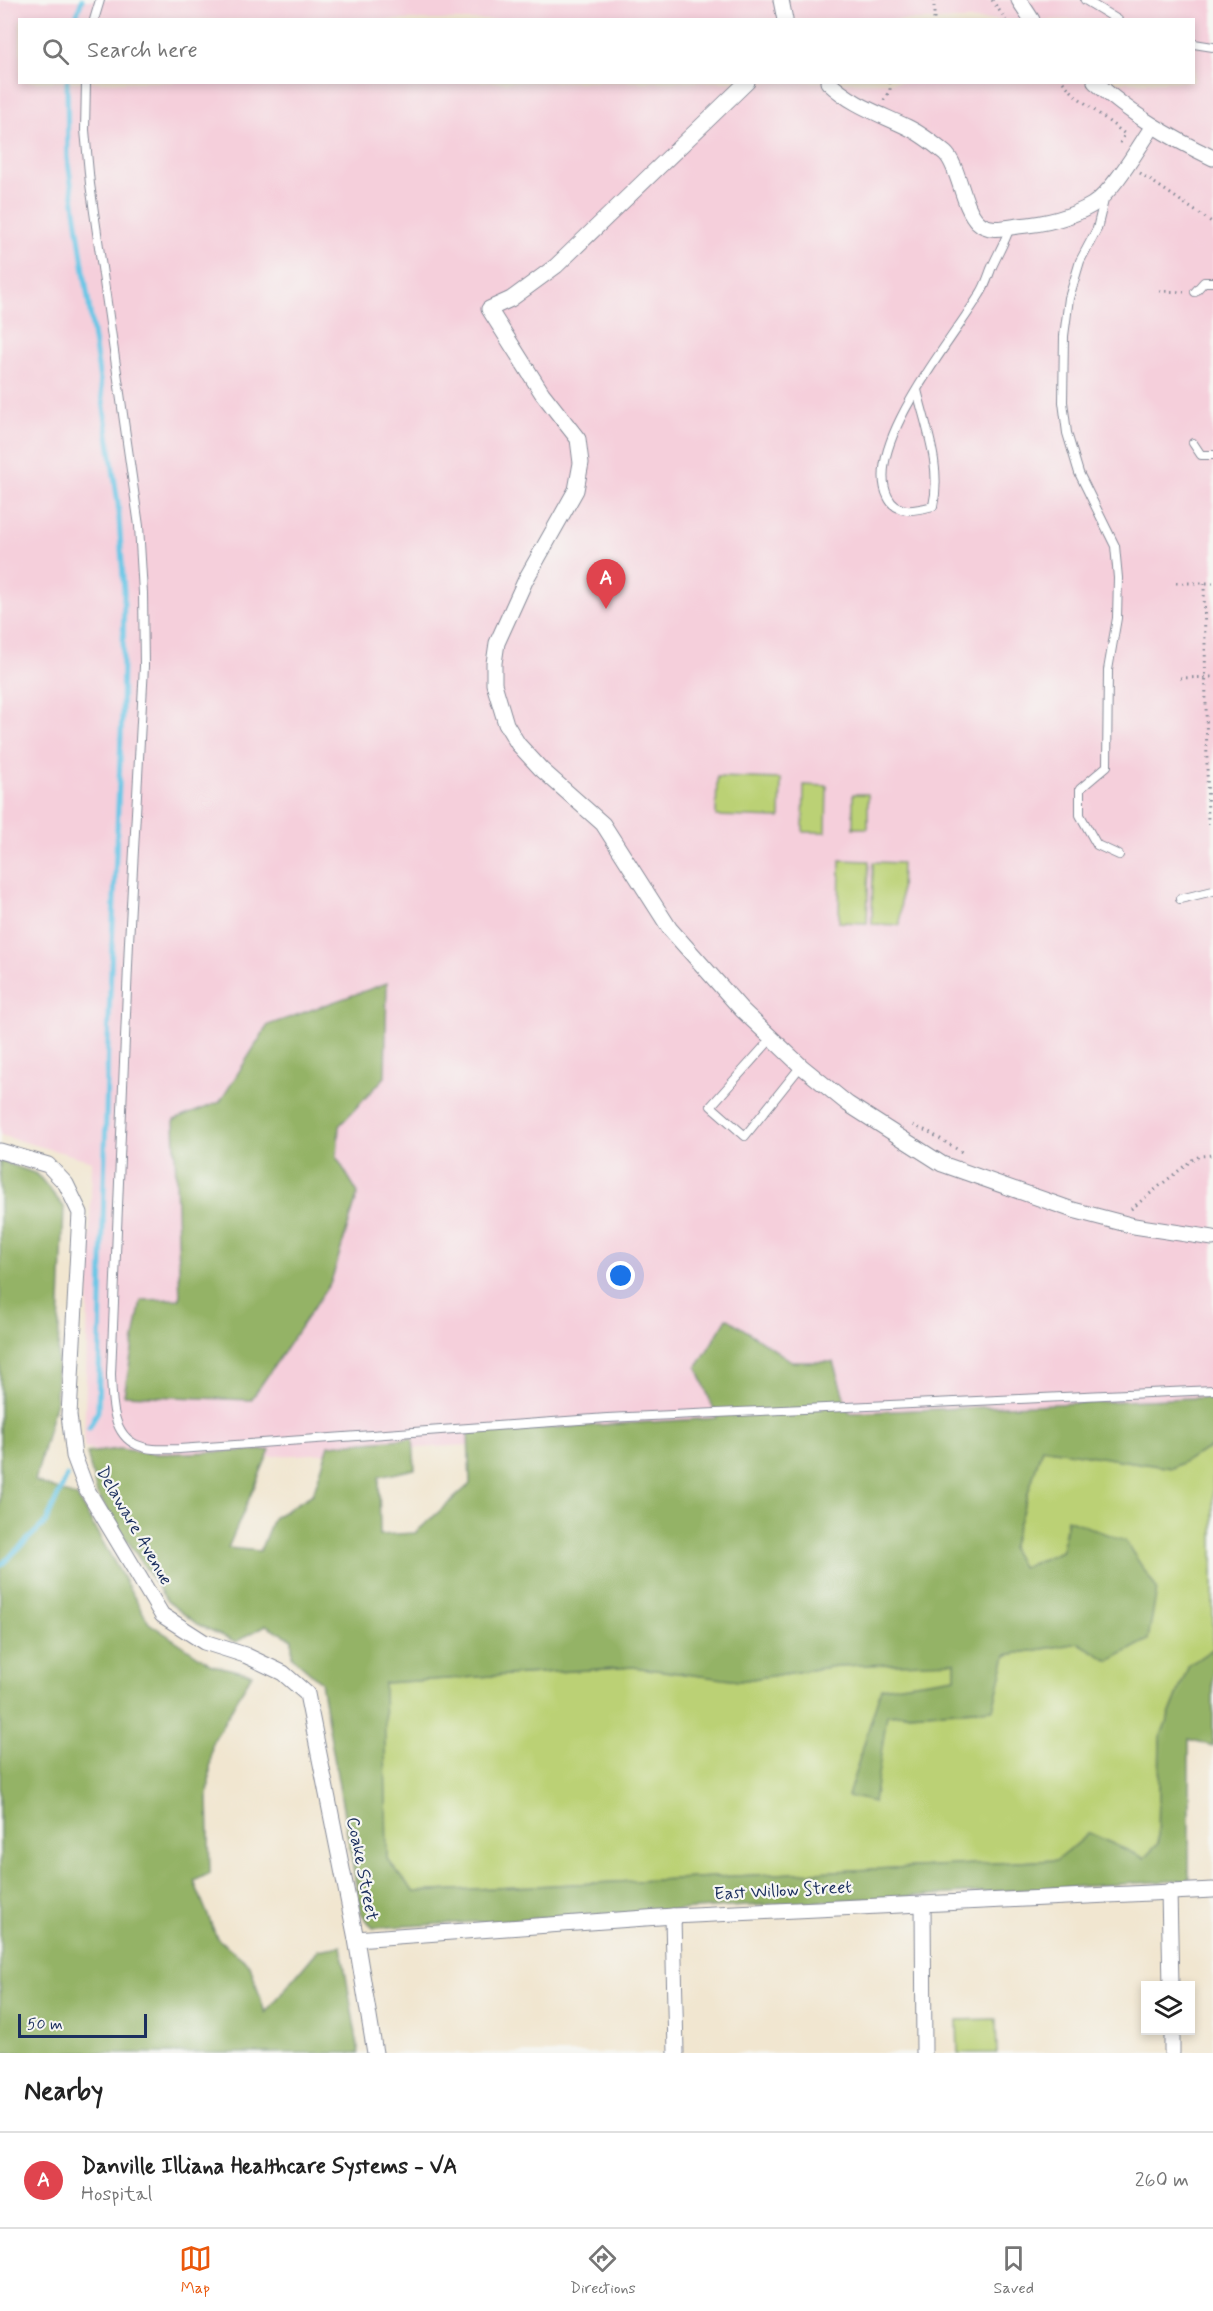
<!DOCTYPE html>
<style>
:root{--surface:#fff;--page:#f2f2f2;--text:#222;--muted:#767676;--line:#e0e0e0;--accent:#ea580c}
body{margin:0;font-family:Mynerve,sans-serif;background:var(--page);color:var(--text)}
.controls{position:absolute;right:18px;bottom:18px;display:grid;overflow:hidden;border-radius:0px;box-shadow:0 3px 9px #0003}
.controls button{width:54px;height:54px;display:grid;place-items:center;padding:0;border:0;border-bottom:2px solid var(--line);background:var(--surface);color:var(--text);font:30px sans-serif}
.scale{position:absolute;left:18px;bottom:15px;width:129px;box-sizing:border-box;padding-left:6px;border:3px solid #1b2f5e;border-top:0;font-size:16px;line-height:21px;white-space:nowrap;color:#1b2f5e;-webkit-text-stroke:4px #f6f6f2;paint-order:stroke}
.you{position:absolute;left:621px;top:1276px;width:21px;height:21px;margin:-15px;border:4px solid #fff;border-radius:50%;background:#1a73e8;box-shadow:0 0 0 9px #1a73e833}
.badge{display:grid;place-items:center;width:39px;height:39px;border-radius:50%;background:var(--accent);color:#fff;font-size:20px;font-weight:700}
.pin{position:absolute;translate:-50% -50px;filter:drop-shadow(0 2px 3px #0008)}
.pin::after{content:'';position:absolute;top:32px;width:21px;height:18px;background:inherit;clip-path:polygon(0 0,100% 0,50% 100%)}
.list{margin:0;padding:0;list-style:none}
h2{display:flex;justify-content:space-between;align-items:center;height:78px;margin:0;padding:0 24px;font-size:26px}
h2 small{font-size:20px;font-weight:400;color:var(--muted)}
.list li{display:grid;grid-template-columns:39px 1fr auto;gap:18px;align-items:center;box-sizing:border-box;height:96px;padding:0 24px;border-top:2px solid var(--line)}
.list b{display:block;font-size:22px;white-space:nowrap}
.list p{margin:0;font-size:20px;white-space:nowrap;color:var(--muted)}
.list em{font-size:20px;font-style:normal;color:var(--muted)}
.icon{flex:none;width:33px;height:33px;fill:none;stroke:currentColor;stroke-width:2;stroke-linecap:round;stroke-linejoin:round}
.map{position:relative;flex:none;width:1213px;height:2053px;overflow:hidden}
.search{position:absolute;background:var(--surface);box-shadow:0 3px 9px #0003;left:18px;right:18px;top:18px;height:66px;display:flex;align-items:center;gap:15px;box-sizing:border-box;padding:0 21px;border-radius:0px;color:var(--muted);font-size:22px}
.sheet{height:174px;background:var(--surface)}
nav{display:flex;justify-content:space-around;align-items:center;box-sizing:border-box;height:84px;border-top:2px solid var(--line);background:var(--surface);font-size:16px;color:var(--muted)}
nav a{display:grid;justify-items:center;gap:3px}
nav .on{color:var(--accent)}
.map>svg:first-child{display:block}
.built{fill:#f5cfdb;fill-rule:evenodd}
.green{fill:#bbd175;stroke:#6b806a;stroke-width:1.5}
.forest{fill:#94b366;stroke:#587162;stroke-width:1.5}
.lines{fill:none;stroke-linecap:round;stroke-linejoin:round}
.stream{stroke:#68c6e6;stroke-width:5}
.service-casing{stroke:#868a97;stroke-width:10}
.minor-casing{stroke:#868a97;stroke-width:17}
.path{stroke:#868a97;stroke-width:3;stroke-dasharray:1.5 4.5;stroke-linecap:butt}
.service{stroke:#fff;stroke-width:8}
.minor{stroke:#fff;stroke-width:15}
.labels{text-anchor:middle;dominant-baseline:central;stroke-width:4.5;stroke-linejoin:round;paint-order:stroke}
.street-label{font-size:18px;fill:#1b2f5e;stroke:#f6f6f2}
</style>
<div class="map">
<svg width="1213" height="2053" viewBox="0 0 1213 2053">
<rect width="100%" height="100%" fill="#f6f6f2"/>
<filter id="ink" filterUnits="userSpaceOnUse"><feTurbulence type="fractalNoise" baseFrequency=".0167" numOctaves="2"/><feDisplacementMap in="SourceGraphic" scale="12" xChannelSelector="R" yChannelSelector="G"/><feConvolveMatrix kernelMatrix="1 2 1 2 8 2 1 2 1" color-interpolation-filters="sRGB"/></filter>
<filter id="wash" filterUnits="userSpaceOnUse"><feTurbulence type="fractalNoise" baseFrequency=".008" numOctaves="4" result="noise"/><feDisplacementMap in="SourceGraphic" scale="24" xChannelSelector="R" yChannelSelector="G"/><feGaussianBlur stdDeviation="1.35" result="paint"/><feColorMatrix in="noise" values="0 0 0 0 0 0 0 0 0 0 0 0 0 0 0 0 0 1.4 0 .05"/><feComposite in="paint" operator="in"/></filter>
<g filter="url(#wash)">
<rect width="100%" height="100%" fill="#f1e6d0"/>
<path class="built" d="M0,0h1213v1411l-185,2 -891,51 -53,-17 8,-286 -92,-26zM20,20h1174v62h-1174z"/>
<g class="green">
<polygon points="717,777 781,779 780,818 716,816"/>
<polygon points="804,785 827,786 826,832 803,832"/>
<rect x="853" y="794" width="15" height="34"/>
<polygon points="840,860 869,861 867,923 839,922"/>
<polygon points="873,862 902,863 900,925 872,924"/>
<polygon points="1213,1446 1213,1649 1189,1665 1160,1738 1158,1844 1144,1859 1089,1833 1058,1860 414,1892 387,1859 383,1683 633,1667 739,1681 836,1666 955,1661 956,1677 887,1715 993,1709 1006,1655 1079,1643 1110,1661 1067,1519 1062,1551 1022,1568 1011,1548 1042,1448 1172,1468"/>
<polygon points="996,2019 997,2053 958,2053 957,2020"/>
</g>
<g class="forest">
<polygon points="387,983 385,1077 339,1126 337,1158 358,1193 331,1282 251,1400 124,1395 141,1300 180,1299 174,1120 220,1102 268,1025"/>
<polygon points="0,1161 37,1174 64,1207 56,1401 35,1481 77,1497 149,1623 212,1665 252,1674 212,1743 208,1797 210,1873 194,1881 217,1938 250,1965 265,2013 318,1950 341,1946 359,2053 0,2053"/>
<polygon points="727,1318 793,1362 833,1362 849,1413 1213,1397 1213,1446 1172,1468 1042,1448 1011,1548 1022,1568 1062,1551 1067,1519 1125,1541 1157,1589 1148,1640 1109,1661 1079,1643 1006,1655 993,1709 887,1715 874,1802 848,1796 881,1688 955,1677 955,1662 836,1666 739,1681 633,1667 384,1683 387,1859 414,1892 1057,1860 1089,1833 1144,1858 1158,1844 1160,1738 1189,1665 1213,1649 1213,1746 1189,1739 1189,1880 373,1928 361,1913 321,1682 292,1657 292,1639 266,1625 236,1642 197,1624 167,1601 97,1494 87,1453 119,1449 158,1454 270,1450 228,1548 260,1551 273,1518 313,1494 329,1445 413,1438 415,1469 379,1477 380,1535 415,1533 470,1484 468,1433 717,1418 697,1367"/>
</g>
<g class="lines">
<g class="stream">
<polyline points="75,20 82,0"/>
<polyline points="67,82 68,162 118,503 124,593 122,714 108,1039 98,1411 89,1428"/>
<polyline points="0,1566 46,1522 67,1476"/>
</g>
</g>
</g>
<g filter="url(#ink)">
<g class="lines">
<g class="service-casing">
<g id="service">
<polyline points="1085,0 1118,20"/>
<polyline points="94,20 100,0"/>
<polyline points="1194,44 1213,47"/>
<path d="M86,82l-1,48 5,54 49,342 4,67 1,73 -15,276 -18,432c1,24 0,60 26,71 13,6 28,4 42,4l428,-31 606,-28"/>
<polyline points="1105,196 1097,229 1080,261 1069,298 1064,336 1063,402 1067,433 1079,473 1115,546 1118,578 1117,618 1108,670 1107,766 1080,789 1080,815 1097,845 1119,855"/>
<polyline points="1195,292 1204,282 1213,282"/>
<path d="M917,390c9,38 25,77 16,116 -16,4 -36,10 -45,-9 -26,-51 66,-159 92,-203 5,-7 8,-17 11,-25 6,-14 14,-27 19,-42"/>
<polyline points="1193,443 1201,455 1213,455"/>
<polyline points="1180,899 1213,891"/>
<polyline points="771,1039 711,1106 745,1136 801,1066"/>
</g>
</g>
<g class="minor-casing">
<g id="minor">
<polyline points="781,0 785,20"/>
<polyline points="1019,0 1032,20"/>
<polyline points="747,82 556,266 511,299 489,309 542,393 578,439 581,463 576,490 526,579 497,643 494,663 494,684 506,724 518,744 541,769 603,824 670,929 742,1010 801,1066 848,1104 942,1164 1073,1210 1134,1226 1213,1238"/>
<path d="M828,82c24,23 50,31 79,45 13,6 27,17 38,26 14,12 17,54 33,69 10,10 27,6 40,4 25,-2 52,-8 74,-21 21,-13 46,-57 61,-79"/>
<path d="M1095,82c37,33 74,55 118,76"/>
<polyline points="0,1151 48,1165 66,1184 80,1213 69,1415 74,1456 86,1488 162,1615 204,1642 245,1655 283,1673 307,1694 356,1939 375,2053"/>
<polyline points="1169,1891 1171,1986"/>
<polyline points="923,1904 924,2053"/>
<polyline points="673,1916 676,2053"/>
<polyline points="356,1939 673,1916 1213,1890"/>
<polyline points="1172,2030 1172,2053"/>
</g>
</g>
<g class="path">
<polyline points="934,0 934,20"/>
<polyline points="992,0 1006,20"/>
<polyline points="1063,82 1076,96 1125,134 1118,147"/>
<polyline points="884,100 890,90 890,82"/>
<polyline points="1140,173 1213,223"/>
<polyline points="1159,291 1184,292"/>
<polyline points="1176,583 1213,583"/>
<polyline points="1204,583 1208,824"/>
<polyline points="1180,678 1213,677"/>
<polyline points="913,1125 929,1132 965,1154"/>
<polyline points="1131,1209 1192,1160 1200,1156 1213,1155"/>
</g>
<use href="#service" class="service"/>
<use href="#minor" class="minor"/>
</g>
</g>
<g class="labels">
<g class="street-label">
<text transform="translate(134 1526) rotate(60)">Delaware Avenue</text>
<text transform="translate(362 1869) rotate(79)">Coake Street</text>
<text transform="translate(783 1891) rotate(-3)">East Willow Street</text>
</g>
</g>
</svg>
<div class="controls">
<button><svg class="icon" aria-label="layers" viewBox="0 0 24 24"><path d="M12 4l9 5-9 5-9-5zM3 14l9 5 9-5"/></svg></button>
</div>
<div class="scale">50 m</div>
<div class="you"></div>
<div class="pin badge" style="left:606px;top:609px;background:#e0444e">A</div>
<div class="search"><svg class="icon" aria-label="search" viewBox="0 0 24 24"><circle cx="10" cy="10" r="6"/><path d="M15 15l6 6"/></svg>Search here</div>
</div>
<section class="sheet">
<h2>Nearby<small></small></h2>
<ul class="list">
<li><span class="badge" style="background:#e0444e">A</span><div><b>Danville Illiana Healthcare Systems - VA</b><p>Hospital</p></div><em>260 m</em></li>
</ul>
</section>
<nav>
<a class="on"><svg class="icon" aria-label="map" viewBox="0 0 24 24"><path d="M3 6l6-2 6 2 6-2v14l-6 2-6-2-6 2zM9 4v14M15 6v14"/></svg>Map</a>
<a><svg class="icon" aria-label="directions" viewBox="0 0 24 24"><path d="M12 3l9 9-9 9-9-9zM9 14v-3h6M13 9l2 2-2 2"/></svg>Directions</a>
<a><svg class="icon" aria-label="saved" viewBox="0 0 24 24"><path d="M7 4h10v16l-5-4-5 4z"/></svg>Saved</a>
</nav>
